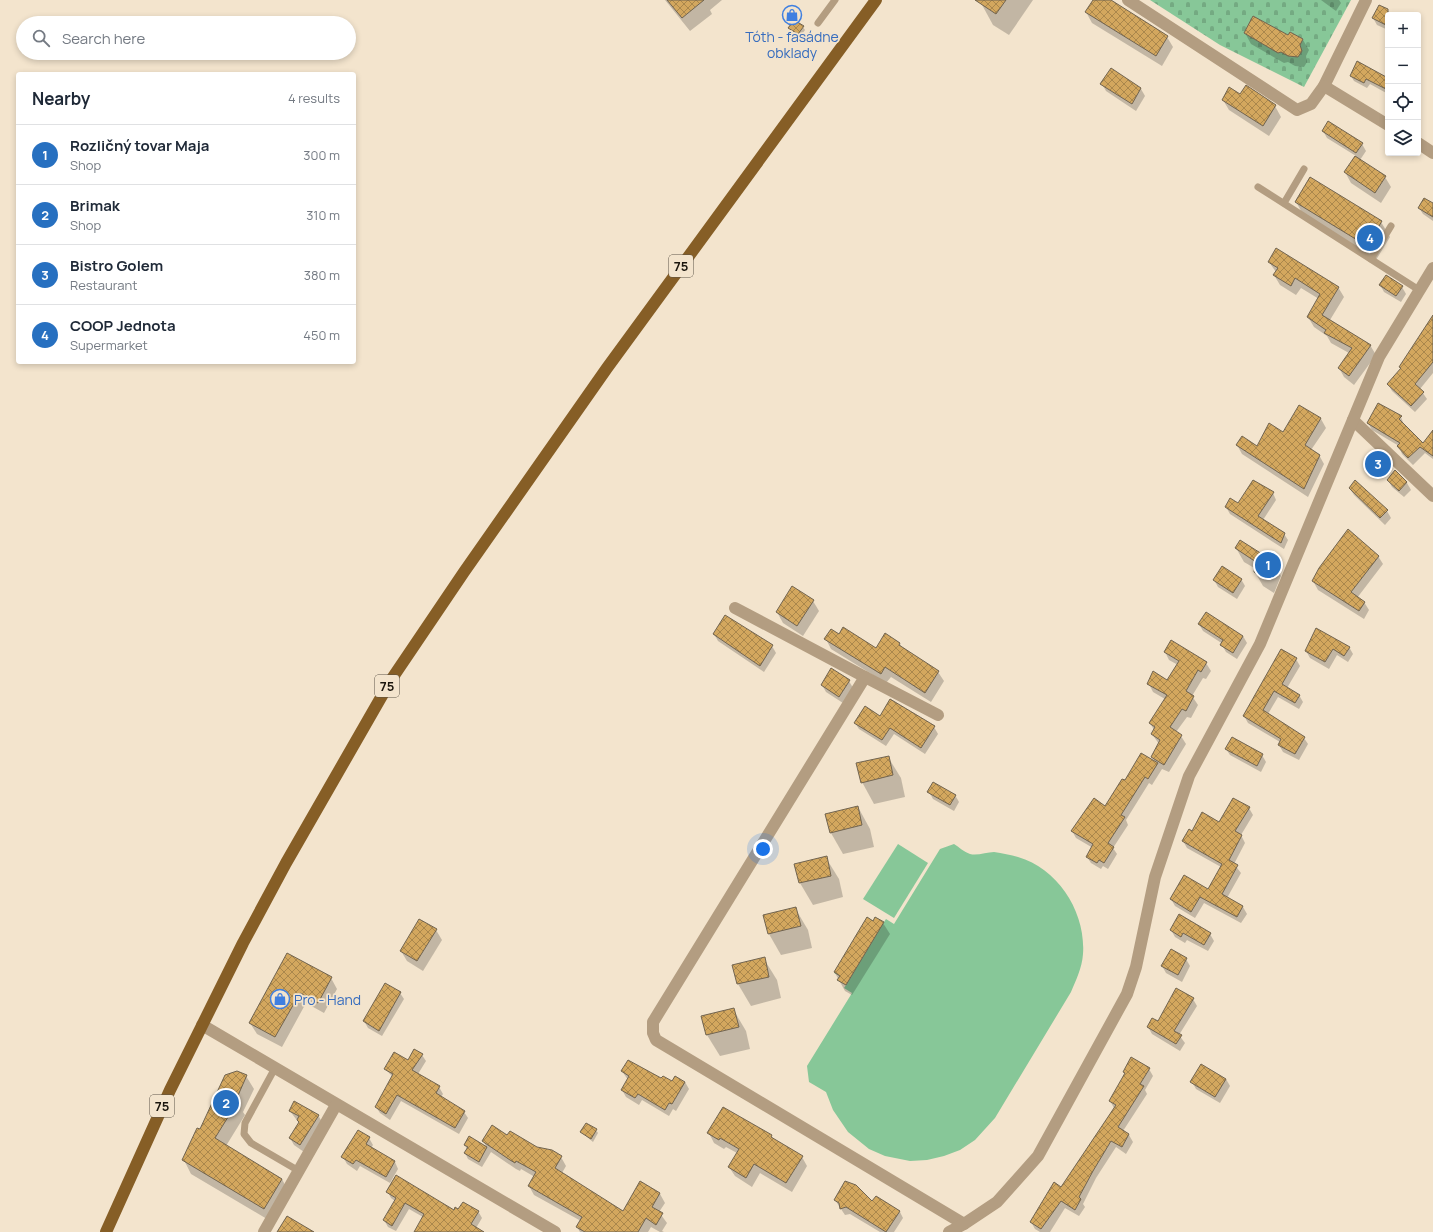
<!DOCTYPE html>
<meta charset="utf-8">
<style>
:root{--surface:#fff;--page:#f2f2f3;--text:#1f2937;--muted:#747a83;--line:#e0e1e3;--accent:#2770c0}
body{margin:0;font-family:Manrope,sans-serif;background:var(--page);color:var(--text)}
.controls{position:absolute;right:12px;top:12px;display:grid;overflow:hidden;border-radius:4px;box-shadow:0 2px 6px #0003}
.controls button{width:36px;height:36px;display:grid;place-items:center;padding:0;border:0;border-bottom:1px solid var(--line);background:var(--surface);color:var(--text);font:20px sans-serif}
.you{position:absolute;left:763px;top:849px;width:14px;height:14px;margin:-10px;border:3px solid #fff;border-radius:50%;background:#1a73e8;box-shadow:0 0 0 6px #1a73e833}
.badge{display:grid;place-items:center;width:26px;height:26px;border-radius:50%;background:var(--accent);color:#fff;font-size:13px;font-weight:700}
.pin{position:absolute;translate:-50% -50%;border:2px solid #fff;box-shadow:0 1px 4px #0006}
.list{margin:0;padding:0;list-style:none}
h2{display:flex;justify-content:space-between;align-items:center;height:52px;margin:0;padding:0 16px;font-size:17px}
h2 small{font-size:13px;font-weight:400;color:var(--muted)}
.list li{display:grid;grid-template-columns:26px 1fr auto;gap:12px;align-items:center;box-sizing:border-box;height:60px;padding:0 16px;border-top:1px solid var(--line)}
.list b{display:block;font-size:15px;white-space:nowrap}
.list p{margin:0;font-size:13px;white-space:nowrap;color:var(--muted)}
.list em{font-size:13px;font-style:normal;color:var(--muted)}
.icon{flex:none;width:22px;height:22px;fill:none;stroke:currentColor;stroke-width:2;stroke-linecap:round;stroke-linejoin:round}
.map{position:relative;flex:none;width:1433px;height:1232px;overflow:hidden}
.search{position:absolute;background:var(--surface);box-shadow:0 2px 6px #0003;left:16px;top:16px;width:340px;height:44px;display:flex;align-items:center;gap:10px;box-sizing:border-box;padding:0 14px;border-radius:22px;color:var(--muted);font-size:15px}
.panel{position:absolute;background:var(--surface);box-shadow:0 2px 6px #0003;left:16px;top:72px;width:340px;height:292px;border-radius:4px}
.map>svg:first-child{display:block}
.cemetery{fill:url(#cemetery-stones)}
.pitch{fill:#87c798}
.shadow{fill:#0003}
.building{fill:url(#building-cross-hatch);stroke:#716450}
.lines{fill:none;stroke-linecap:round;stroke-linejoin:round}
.service{stroke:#b39d81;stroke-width:7}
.minor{stroke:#b39d81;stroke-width:12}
.tertiary{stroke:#b39d81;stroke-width:12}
.primary{stroke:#865e26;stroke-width:12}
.labels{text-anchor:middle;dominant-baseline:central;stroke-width:3.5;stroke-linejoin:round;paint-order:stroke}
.shield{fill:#f3e4cd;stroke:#5b5347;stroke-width:1}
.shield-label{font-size:13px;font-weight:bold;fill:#1a150d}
.shop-label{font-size:14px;fill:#366cbe;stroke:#f3e4cd}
</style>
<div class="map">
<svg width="1433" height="1232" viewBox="0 0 1433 1232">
<defs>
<pattern id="cemetery-stones" width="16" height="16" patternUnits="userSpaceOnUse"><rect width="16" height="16" fill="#87c798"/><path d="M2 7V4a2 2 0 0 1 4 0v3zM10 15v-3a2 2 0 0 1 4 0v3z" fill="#74aa82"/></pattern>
<pattern id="building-cross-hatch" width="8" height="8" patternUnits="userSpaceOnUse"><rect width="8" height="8" fill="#d3a75e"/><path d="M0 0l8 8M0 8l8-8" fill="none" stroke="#aa874c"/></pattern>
</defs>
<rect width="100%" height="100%" fill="#f3e4cd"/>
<polygon class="cemetery" points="1150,0 1351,0 1304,87 1220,45"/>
<g class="pitch">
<polygon points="898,844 928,863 894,918 863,899"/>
<path d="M954,844c5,3 10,8 16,10 7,2 17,-2 24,-2 8,1 17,3 24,5 41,12 68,56 65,97 -1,14 -7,26 -12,38l-76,126 -20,22 -15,10 -16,6 -17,4 -17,1 -25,-5 -16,-7 -21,-17 -15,-22 -7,-18 -17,-10 -2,-16 45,-73 -8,-5 2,-3 -9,-5 3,-4 -6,-3 33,-56 6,4 2,-4 9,5 2,-3 8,5 46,-75z"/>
</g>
<g class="shadow">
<polygon points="665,0 722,0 710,10 712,14 690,31"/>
<polygon points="983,0 1033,0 1009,35 993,25 981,3"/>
<polygon points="1094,0 1109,0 1167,37 1173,47 1162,66 1092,23 1086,12"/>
<polygon points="1321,0 1339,0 1341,3 1336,11"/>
<polygon points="1380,6 1394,15 1388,15 1388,30 1377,25 1373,18"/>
<polygon points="803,27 805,30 800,37 790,28"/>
<polygon points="1245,33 1288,36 1303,40 1309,50 1306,56 1307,62 1304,67 1295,66 1288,62 1284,63 1251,44"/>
<polygon points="1112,70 1141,89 1145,96 1136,111 1106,91 1102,84"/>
<polygon points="1351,76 1388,79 1388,94 1370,84 1367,88 1354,81"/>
<polygon points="1240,95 1275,106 1281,117 1269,136 1229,110 1223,100"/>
<polygon points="1323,131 1362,144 1366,151 1360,160 1385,177 1391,187 1381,203 1351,183 1345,172 1356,156 1327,138"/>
<polygon points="1310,178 1381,222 1390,237 1376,260 1304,216 1296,202"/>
<polygon points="1433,204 1433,221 1423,214 1419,208"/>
<polygon points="1269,262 1338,287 1344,297 1330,320 1370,345 1376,355 1354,385 1344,377 1339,368 1349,353 1331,343 1327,336 1314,327 1308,317 1319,299 1301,288 1296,295 1280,285 1274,275 1276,272"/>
<polygon points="1386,276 1402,287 1406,294 1401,302 1384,292 1380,285"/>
<polygon points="1433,316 1433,373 1420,389 1427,399 1415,412 1392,391 1388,384 1402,369"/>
<polygon points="1300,406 1321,419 1326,428 1311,450 1319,455 1324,464 1308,497 1242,454 1237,445 1258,447 1283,433"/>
<polygon points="1401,417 1404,425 1423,445 1433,436 1433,459 1425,453 1413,465 1402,454 1399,446 1372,430 1368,423"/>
<polygon points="1395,472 1407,483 1411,490 1404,497 1392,487 1388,480"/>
<polygon points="1350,489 1387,511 1391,518 1385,525 1354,495"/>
<polygon points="1273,493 1276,500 1263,520 1284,534 1288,540 1284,549 1230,514 1226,507"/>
<polygon points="1236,548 1273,561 1281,576 1274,593 1263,586 1255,572 1256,569 1244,562"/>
<polygon points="1378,556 1383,564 1357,598 1364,602 1369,610 1364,619 1318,590 1313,581"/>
<polygon points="1241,579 1245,586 1237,599 1218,587 1214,580"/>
<polygon points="813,601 819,611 803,636 783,623 777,612"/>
<polygon points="725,617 772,646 776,653 764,672 718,641 714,634"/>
<polygon points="1199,624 1243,636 1247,643 1237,659 1226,652 1222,645 1223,644 1203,631"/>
<polygon points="839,636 877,650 900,644 903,649 938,672 944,681 931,702 891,677 886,683 831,649 826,639"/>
<polygon points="1349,647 1353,654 1348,662 1337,655 1329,669 1310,658 1306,651"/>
<polygon points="1165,652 1206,663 1211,671 1206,679 1203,678 1192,696 1198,705 1191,718 1187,717 1176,732 1181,736 1186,744 1169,772 1162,769 1152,785 1149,783 1126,820 1128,825 1113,848 1117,854 1108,869 1103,866 1101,869 1091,863 1087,857 1093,848 1076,838 1072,831 1106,807 1125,782 1155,762 1152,757 1159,744 1152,734 1154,730 1150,723 1165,699 1153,692 1149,684 1168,681 1178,665 1169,660"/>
<polygon points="1296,659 1300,666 1287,688 1299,695 1303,702 1299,709 1278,697 1268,714 1304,738 1308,744 1299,760 1283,752 1279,745 1280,742 1248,723 1244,716"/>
<polygon points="849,681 853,688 843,703 826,692 822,685"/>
<polygon points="880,717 934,727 938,734 925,754 894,734 886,746 859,729 855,723"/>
<polygon points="1226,749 1262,755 1266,762 1261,772 1230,755"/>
<polygon points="888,757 901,778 905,797 874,804 862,782"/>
<polygon points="929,792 955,795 959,802 954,811 933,799"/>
<polygon points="858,807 870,829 874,847 843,854 831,833"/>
<polygon points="1249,808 1253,815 1241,835 1245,843 1234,864 1241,873 1227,898 1243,907 1247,914 1241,923 1204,903 1195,918 1175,906 1171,899 1208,890 1221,867 1187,848 1183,841 1193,832 1219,823"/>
<polygon points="826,858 839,879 843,897 813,905 800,883 796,865"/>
<polygon points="795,908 808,930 812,948 781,955 769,934"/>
<polygon points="876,918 883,923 890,934 852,995 845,991 835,973"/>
<polygon points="436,930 442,940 423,971 407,961 401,951"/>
<polygon points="1171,930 1210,934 1214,941 1208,951 1187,940 1185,943 1175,937"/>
<polygon points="287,954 331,978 337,989 324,1013 306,1003 282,1047 257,1034 250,1023"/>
<polygon points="764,959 777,980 781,998 751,1006 738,984 734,966"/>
<polygon points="1186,959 1190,966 1182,982 1166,973 1162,966"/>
<polygon points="386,984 400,993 404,999 382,1036 368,1028 364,1021"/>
<polygon points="1193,999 1197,1006 1179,1035 1185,1043 1180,1051 1152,1034 1148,1027"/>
<polygon points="733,1009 746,1031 750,1049 720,1056 707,1035"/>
<polygon points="422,1055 426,1061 418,1074 439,1087 443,1094 441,1097 464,1112 468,1118 459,1134 401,1101 390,1120 380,1113 376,1107 393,1077 385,1069"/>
<polygon points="1149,1069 1153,1076 1145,1090 1147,1094 1123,1131 1129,1135 1133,1142 1126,1154 1116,1147 1096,1178 1083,1204 1085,1207 1079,1216 1065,1208 1050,1232 1040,1232 1035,1229 1031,1222 1061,1188 1114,1108 1110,1101 1126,1075 1124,1072"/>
<polygon points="622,1071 672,1082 685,1082 689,1089 676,1111 673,1109 669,1116 642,1100 639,1105 626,1097 622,1090 628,1080"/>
<polygon points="246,1076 254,1089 243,1112 245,1115 226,1146 282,1179 289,1193 272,1222 191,1174 184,1160 200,1131"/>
<polygon points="1226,1079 1230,1086 1220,1103 1196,1089 1192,1082"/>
<polygon points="290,1111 318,1115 322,1122 304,1152 294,1145 290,1138 299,1123"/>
<polygon points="596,1130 598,1133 593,1142 581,1132"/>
<polygon points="709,1133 771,1135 774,1140 802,1157 807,1166 792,1192 760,1173 752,1187 735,1176 729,1167 737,1153 726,1147 724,1149 714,1143"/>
<polygon points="507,1137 561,1157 566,1166 562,1173 623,1212 640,1183 660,1194 665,1203 659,1212 667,1223 662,1231 664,1232 660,1232 651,1227 648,1232 580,1232 577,1227 581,1221 534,1195 529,1186 535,1177 521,1169 520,1171 516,1169 491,1152 482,1167 468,1159 465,1153 467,1150 465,1145 469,1138 487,1148 483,1141"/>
<polygon points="369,1138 373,1145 371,1148 395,1162 398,1169 390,1183 360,1166 357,1171 347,1164 343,1157"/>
<polygon points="388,1192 454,1211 478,1211 482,1218 476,1228 482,1232 415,1232 423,1217 409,1209 396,1231 388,1227 384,1220 395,1201 391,1198"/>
<polygon points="835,1200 872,1203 900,1212 903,1218 894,1232 880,1232 850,1214 845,1215"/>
</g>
<g class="building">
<polygon points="667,0 704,0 682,18"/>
<polygon points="975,0 1006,0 996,14"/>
<polygon points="1093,0 1111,0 1168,36 1156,56 1085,12"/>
<polygon points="1379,5 1388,9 1388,26 1372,18"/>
<polygon points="1253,16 1288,35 1290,32 1303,39 1300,45 1302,51 1298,57 1288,56 1281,52 1278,53 1244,33"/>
<polygon points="794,20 804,26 798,34 788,28"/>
<polygon points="1357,61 1388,78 1388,90 1366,79 1364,83 1350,76"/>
<polygon points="1111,68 1141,88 1132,104 1100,84"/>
<polygon points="1246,85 1276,105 1263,126 1222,100 1229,87 1240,94"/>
<polygon points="1328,121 1363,143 1356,153 1322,131"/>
<polygon points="1355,156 1386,176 1375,193 1344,172"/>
<polygon points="1310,177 1382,221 1367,246 1295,202"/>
<polygon points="1424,198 1433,203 1433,217 1418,208"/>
<polygon points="1276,248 1339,287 1322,315 1371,345 1349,376 1338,368 1352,348 1324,333 1326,330 1307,317 1320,294 1295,278 1291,286 1273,275 1278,268 1268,262"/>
<polygon points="1386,275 1403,286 1396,296 1379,285"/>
<polygon points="1433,315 1433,362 1415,384 1424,392 1411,406 1387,384 1401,368 1399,367"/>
<polygon points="1378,403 1402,416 1399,419 1423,443 1433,430 1433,456 1420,447 1408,458 1397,446 1400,443 1367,423"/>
<polygon points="1299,405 1321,418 1305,445 1320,455 1304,489 1236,445 1242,436 1257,446 1269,423 1283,432"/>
<polygon points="1395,470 1407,482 1399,491 1387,480"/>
<polygon points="1253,480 1274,492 1258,516 1285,533 1281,543 1225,507 1230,498 1238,503"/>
<polygon points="1355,480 1388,510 1380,518 1349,488"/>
<polygon points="1348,529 1379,556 1351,592 1365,602 1359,611 1312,581 1319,568"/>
<polygon points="1240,540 1273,561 1266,579 1254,572 1256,562 1235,548"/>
<polygon points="1222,566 1242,579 1233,593 1213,580"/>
<polygon points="792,586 814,600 797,626 776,612"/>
<polygon points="1206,612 1243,636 1233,653 1220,645 1223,640 1198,624"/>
<polygon points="725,615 773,645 760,666 713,634"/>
<polygon points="843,627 876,648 885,633 900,643 899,645 939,671 925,693 885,667 881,674 824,639 831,629 839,634"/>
<polygon points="1316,628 1350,647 1344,656 1333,649 1325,662 1305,651"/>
<polygon points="1171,640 1207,662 1201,672 1198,670 1186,691 1194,696 1186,711 1182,709 1170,727 1182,735 1164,765 1151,757 1160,740 1151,734 1155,727 1149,723 1167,695 1147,684 1153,671 1167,680 1179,661 1164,652"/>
<polygon points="1281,649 1297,658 1282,684 1300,695 1295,703 1274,691 1263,710 1305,737 1295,754 1278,745 1281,739 1243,716"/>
<polygon points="831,668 850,680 839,697 821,685"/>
<polygon points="890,699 935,726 921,748 890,728 882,740 854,723 865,706 880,716"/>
<polygon points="1232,737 1263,754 1257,766 1225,749"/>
<polygon points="1141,753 1158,763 1148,779 1145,777 1121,815 1125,817 1108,843 1114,847 1104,863 1099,860 1097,863 1086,857 1093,844 1071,831 1094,798 1105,806 1122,779 1125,780"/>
<polygon points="889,756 893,775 861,783 856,763"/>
<polygon points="933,782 956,795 950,805 927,792"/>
<polygon points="1233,798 1250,807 1235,831 1242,835 1229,860 1238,865 1222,894 1243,906 1237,917 1200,897 1191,912 1170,899 1184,875 1208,889 1222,864 1182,841 1189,829 1192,831 1202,812 1219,822"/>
<polygon points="858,806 862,825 830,833 825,814"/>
<polygon points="827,856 831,876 799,883 794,864"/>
<polygon points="796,907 801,926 768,934 763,915"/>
<polygon points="1179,914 1211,933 1204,945 1183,933 1181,937 1170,930"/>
<polygon points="867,917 873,921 875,917 884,922 846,985 837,980 840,976 834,972"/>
<polygon points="419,919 437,929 417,961 400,951"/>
<polygon points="1171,949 1187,958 1178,975 1161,966"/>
<polygon points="287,953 332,977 318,1003 300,993 275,1037 249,1023"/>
<polygon points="765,957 769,977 737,984 732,965"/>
<polygon points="385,983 401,992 379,1031 363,1021"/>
<polygon points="1176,988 1194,998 1174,1031 1182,1035 1176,1044 1147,1027 1152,1018 1158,1021"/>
<polygon points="734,1008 739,1027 706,1035 701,1016"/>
<polygon points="414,1049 423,1054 412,1070 440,1086 436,1093 465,1111 455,1128 397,1095 386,1114 375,1107 393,1074 384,1069 394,1052 408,1060"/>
<polygon points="1131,1057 1150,1068 1140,1084 1144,1086 1118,1127 1129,1134 1122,1147 1111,1141 1093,1171 1079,1197 1081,1199 1075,1210 1061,1201 1041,1229 1030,1222 1054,1182 1061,1187 1116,1105 1109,1101 1125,1073 1123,1072"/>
<polygon points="628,1060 661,1078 663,1076 672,1081 675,1076 685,1082 672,1104 669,1103 665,1110 638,1094 635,1098 621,1090 629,1076 621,1071"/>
<polygon points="1201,1064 1226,1079 1215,1097 1190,1082"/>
<polygon points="237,1071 247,1075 236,1100 238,1101 215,1138 282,1179 264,1209 182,1160 197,1128 200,1129 225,1075"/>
<polygon points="294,1101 319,1115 300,1145 289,1138 299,1122 297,1120 299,1116 289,1111"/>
<polygon points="723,1107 772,1135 771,1137 803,1156 786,1183 754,1164 746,1178 728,1167 739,1149 720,1138 719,1140 707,1133"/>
<polygon points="586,1123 597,1129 591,1139 580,1132"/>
<polygon points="492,1125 507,1135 510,1131 537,1147 552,1150 562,1156 555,1168 623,1211 640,1181 660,1193 652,1207 663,1213 656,1225 646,1218 638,1232 585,1232 576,1227 582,1217 528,1186 536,1172 516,1161 515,1163 510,1160 482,1141"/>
<polygon points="358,1130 370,1137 366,1144 395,1161 386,1177 356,1160 353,1164 341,1157"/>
<polygon points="469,1136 487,1147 479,1162 464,1153 468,1147 464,1145"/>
<polygon points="396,1175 454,1210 455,1207 458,1209 463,1202 479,1211 471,1224 484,1232 414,1232 424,1214 405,1203 392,1226 383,1220 396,1198 386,1192"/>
<polygon points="845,1181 856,1185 872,1201 876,1196 900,1211 886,1232 846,1207 840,1209 839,1203 834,1200"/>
<polygon points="287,1216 314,1232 277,1232"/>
</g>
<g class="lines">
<g class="service">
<polyline points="818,23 835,0"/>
<polyline points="1258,187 1419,290"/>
<polyline points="1284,203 1304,169"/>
<polyline points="1371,259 1391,226"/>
<polyline points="275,1068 245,1123 244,1134 251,1143 299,1171"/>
</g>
<g class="minor">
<polyline points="1128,0 1297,110 1311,104 1324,86 1366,0"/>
<polyline points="1324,86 1388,125"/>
<polyline points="1418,143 1433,153"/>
<polyline points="1353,420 1433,496"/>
<polyline points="735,608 865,677 653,1022 653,1033 656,1040 964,1224"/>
<polyline points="865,677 938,715"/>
<polyline points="202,1025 555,1232"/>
<polyline points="264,1232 336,1105"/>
</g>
<polyline class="tertiary" points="949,1232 964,1224 997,1202 1038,1156 1127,994 1136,967 1155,877 1189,776 1260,644 1379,357 1433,268"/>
<polyline class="primary" points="106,1232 170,1090 243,943 286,863 391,680 464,572 607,368 876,0"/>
</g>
<defs>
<g id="shop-ring" transform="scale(1)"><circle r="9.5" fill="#f3e4cd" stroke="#3f7fe0" stroke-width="1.5"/><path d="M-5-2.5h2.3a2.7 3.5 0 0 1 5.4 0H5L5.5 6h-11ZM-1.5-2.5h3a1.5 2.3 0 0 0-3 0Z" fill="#3f7fe0"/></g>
</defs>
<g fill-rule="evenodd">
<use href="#shop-ring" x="792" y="15"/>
<use href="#shop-ring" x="280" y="999"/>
</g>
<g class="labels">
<g class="shield">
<rect x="669" y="255" width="24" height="22" rx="3"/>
<rect x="375" y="675" width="24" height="22" rx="3"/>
<rect x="150" y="1095" width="24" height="22" rx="3"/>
</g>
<g class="shield-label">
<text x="681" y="266">75</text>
<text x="387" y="686">75</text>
<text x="162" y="1106">75</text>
</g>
<g class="shop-label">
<text x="792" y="36">Tóth - fasádne<tspan x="792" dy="16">obklady</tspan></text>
<text x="294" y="999" text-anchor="start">Pro - Hand</text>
</g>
</g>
</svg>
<div class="controls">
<button>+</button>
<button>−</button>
<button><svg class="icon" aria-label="locate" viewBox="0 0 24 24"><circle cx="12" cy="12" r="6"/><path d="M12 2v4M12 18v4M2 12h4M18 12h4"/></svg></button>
<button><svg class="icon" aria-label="layers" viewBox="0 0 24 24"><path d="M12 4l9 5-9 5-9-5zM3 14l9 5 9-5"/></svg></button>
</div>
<div class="you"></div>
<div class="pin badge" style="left:1268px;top:565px">1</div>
<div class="pin badge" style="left:226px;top:1103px">2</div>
<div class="pin badge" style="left:1378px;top:464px">3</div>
<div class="pin badge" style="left:1370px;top:238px">4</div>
<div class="search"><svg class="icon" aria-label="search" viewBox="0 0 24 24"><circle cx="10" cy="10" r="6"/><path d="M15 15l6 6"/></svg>Search here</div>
<section class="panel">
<h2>Nearby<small>4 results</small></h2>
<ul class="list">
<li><span class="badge">1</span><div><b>Rozličný tovar Maja</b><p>Shop</p></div><em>300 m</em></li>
<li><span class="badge">2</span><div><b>Brimak</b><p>Shop</p></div><em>310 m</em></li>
<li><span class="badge">3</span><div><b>Bistro Golem</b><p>Restaurant</p></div><em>380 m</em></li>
<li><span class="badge">4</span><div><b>COOP Jednota</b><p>Supermarket</p></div><em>450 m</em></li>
</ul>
</section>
</div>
